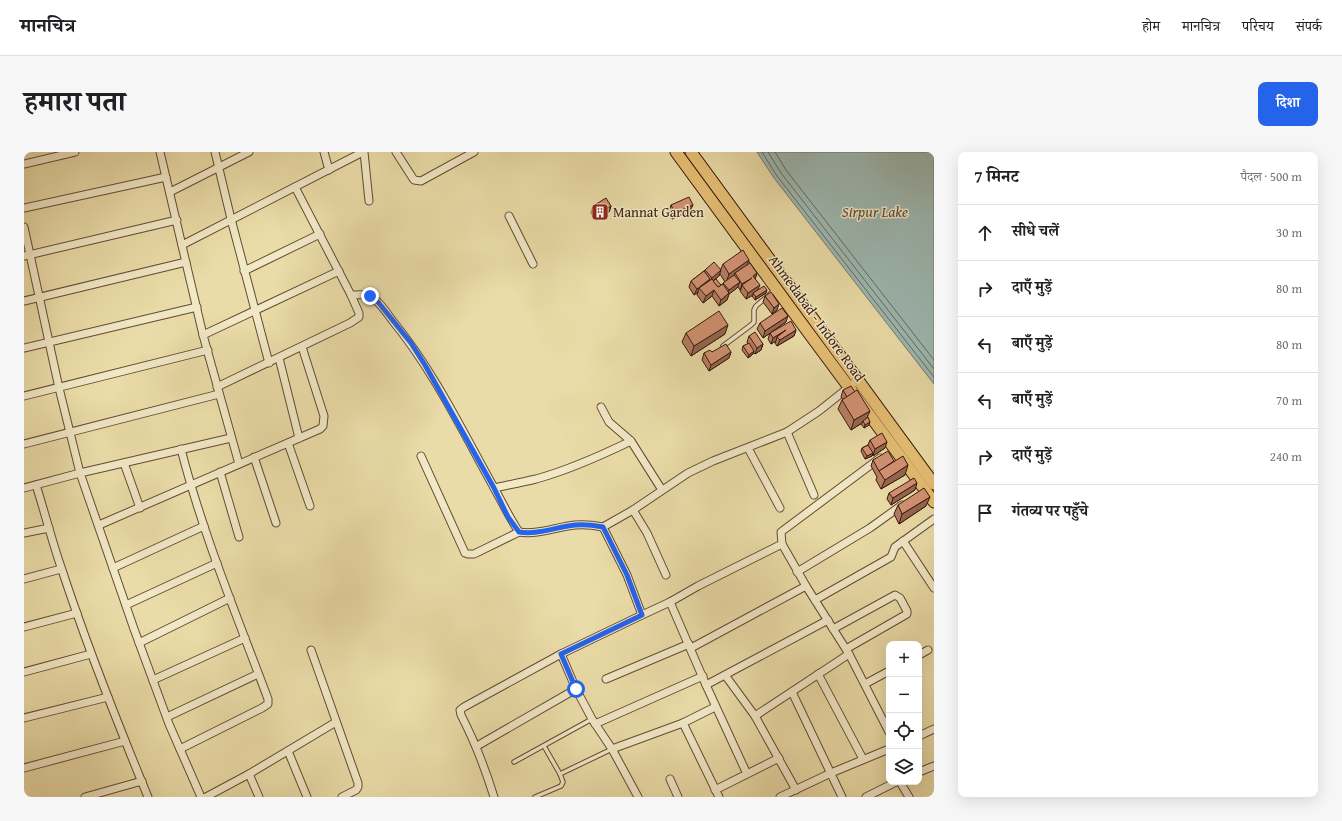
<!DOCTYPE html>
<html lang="hi">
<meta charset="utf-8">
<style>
:root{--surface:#fff;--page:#f6f6f6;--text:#202124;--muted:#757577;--line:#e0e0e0;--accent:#2563eb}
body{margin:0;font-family:"Gentium Book Plus","Noto Serif Devanagari",serif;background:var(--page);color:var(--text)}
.controls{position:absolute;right:12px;bottom:12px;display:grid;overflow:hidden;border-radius:8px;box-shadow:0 4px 16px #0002}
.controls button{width:36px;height:36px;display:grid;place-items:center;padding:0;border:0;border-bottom:1px solid var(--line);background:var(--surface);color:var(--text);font:20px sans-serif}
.stop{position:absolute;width:12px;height:12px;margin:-9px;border:3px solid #2563eb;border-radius:50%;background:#fff}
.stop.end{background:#2563eb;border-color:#fff;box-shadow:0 1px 4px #0008}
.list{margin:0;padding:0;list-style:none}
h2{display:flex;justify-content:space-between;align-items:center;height:52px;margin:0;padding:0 16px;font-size:17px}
h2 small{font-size:13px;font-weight:400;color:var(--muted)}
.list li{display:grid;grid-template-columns:26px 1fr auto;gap:12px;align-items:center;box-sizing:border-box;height:56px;padding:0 16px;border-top:1px solid var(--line)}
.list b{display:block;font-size:15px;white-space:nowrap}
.list em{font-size:13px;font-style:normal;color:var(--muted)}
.icon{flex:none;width:22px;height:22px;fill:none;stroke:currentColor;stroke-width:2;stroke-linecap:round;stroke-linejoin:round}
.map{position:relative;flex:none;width:910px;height:645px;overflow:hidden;border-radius:8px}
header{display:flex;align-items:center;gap:24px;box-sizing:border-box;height:56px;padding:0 20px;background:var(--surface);border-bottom:1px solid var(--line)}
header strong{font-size:19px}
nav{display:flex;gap:22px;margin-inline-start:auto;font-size:14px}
.intro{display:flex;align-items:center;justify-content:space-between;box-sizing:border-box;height:96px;padding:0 24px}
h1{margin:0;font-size:28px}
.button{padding:10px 18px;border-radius:8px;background:var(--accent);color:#fff;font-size:14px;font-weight:700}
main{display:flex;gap:24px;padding:0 24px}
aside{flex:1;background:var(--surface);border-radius:8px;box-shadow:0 4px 16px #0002}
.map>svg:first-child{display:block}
.water{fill:#9db9b3;stroke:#757970}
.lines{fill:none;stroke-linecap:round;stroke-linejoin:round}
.shore{stroke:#6a695f;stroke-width:1}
.service-casing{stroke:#644a32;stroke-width:5.5}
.minor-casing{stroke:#644a32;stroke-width:9}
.trunk-casing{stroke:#38190b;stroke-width:13}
.service{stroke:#f1e8c6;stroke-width:3.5}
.minor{stroke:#f1e8c6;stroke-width:7}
.trunk{stroke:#e5be74;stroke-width:11}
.wall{fill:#b57e64;stroke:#38190b;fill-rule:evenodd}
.shaded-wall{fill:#946651;stroke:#38190b}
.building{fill:#d39274;stroke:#38190b}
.route{stroke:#2563eb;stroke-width:5}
.labels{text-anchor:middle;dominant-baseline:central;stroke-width:3;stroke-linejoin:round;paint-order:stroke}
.poi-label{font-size:14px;fill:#38190b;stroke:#f1e8c6;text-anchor:start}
.street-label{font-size:14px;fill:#38190b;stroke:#f1e8c6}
.water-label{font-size:15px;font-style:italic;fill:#56493d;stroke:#f1e8c6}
</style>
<header>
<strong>मानचित्र</strong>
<nav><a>होम</a><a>मानचित्र</a><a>परिचय</a><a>संपर्क</a></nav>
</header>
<div class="intro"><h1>हमारा पता</h1><a class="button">दिशा</a></div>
<main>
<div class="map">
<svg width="910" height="645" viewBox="0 0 910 645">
<rect width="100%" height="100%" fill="#eadca8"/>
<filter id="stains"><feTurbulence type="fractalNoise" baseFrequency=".005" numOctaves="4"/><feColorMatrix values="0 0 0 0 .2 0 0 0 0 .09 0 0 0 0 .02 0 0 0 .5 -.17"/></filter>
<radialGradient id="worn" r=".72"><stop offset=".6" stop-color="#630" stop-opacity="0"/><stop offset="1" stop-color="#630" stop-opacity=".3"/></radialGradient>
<polygon class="water" points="733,0 910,0 910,232 750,26"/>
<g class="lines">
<g class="shore">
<polyline points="738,0 753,24 910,225"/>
<polyline points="744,0 757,21 910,217"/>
<polyline points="751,0 762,18 910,208"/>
</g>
<g class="service-casing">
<g id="service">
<polyline points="699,194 727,173 730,170 730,158 732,154 752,137"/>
<polyline points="490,610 568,567"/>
<polyline points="536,622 588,597"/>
<polyline points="511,645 537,634 539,630 536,622 520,594"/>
</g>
</g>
<g class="minor-casing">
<g id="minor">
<polyline points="136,0 179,183 215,312"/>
<polyline points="191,0 207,67 245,211"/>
<polyline points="300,0 305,18"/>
<polyline points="340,0 345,49"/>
<polyline points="372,0 390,28 397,29 450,0"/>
<polyline points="0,12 51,0"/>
<polyline points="146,40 225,0"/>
<polyline points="0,56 142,25"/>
<polyline points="485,64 509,112"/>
<polyline points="0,75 35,236 56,321 110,477 145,572 177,645"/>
<polyline points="158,93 339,0"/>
<polyline points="0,104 153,68"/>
<polyline points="220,119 296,82"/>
<path d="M327,143c6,0 13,-1 18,1 10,4 17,16 23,24 41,50 69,108 100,164 9,16 17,33 27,48 19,3 37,-5 56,-7 10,-1 18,0 28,2"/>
<polyline points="0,149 162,110"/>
<polyline points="179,183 315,119"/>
<polyline points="0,196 173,155"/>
<polyline points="255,206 275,286"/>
<polyline points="193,235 326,171 335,165 335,161 327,143 271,35"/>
<polyline points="0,244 184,198"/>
<polyline points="577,255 585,270 607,289 638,338"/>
<polyline points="763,280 790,343"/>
<polyline points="264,291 286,354"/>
<polyline points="0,292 195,242"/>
<polyline points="724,296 756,356"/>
<polyline points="397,304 441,401 444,402 450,402 495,380"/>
<polyline points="230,305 252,371"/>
<polyline points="100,311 116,356"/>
<polyline points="196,320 215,385"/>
<path d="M12,333c9,28 16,57 26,85 25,76 55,152 86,227"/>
<polyline points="0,336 56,321 207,286"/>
<path d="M470,336c14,-3 29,-6 42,-9 33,-9 64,-23 95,-38"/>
<polyline points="609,358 623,381 642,423"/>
<polyline points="75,373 296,277 299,274 300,264 278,195"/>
<polyline points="0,381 25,376"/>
<polyline points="879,389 910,436"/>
<polyline points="758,392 674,434 646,450 618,463 603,423 579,375 609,358 664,321 689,309 763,280 795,259 834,228"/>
<polyline points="89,416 180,374"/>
<polyline points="773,420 846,376 878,353"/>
<polyline points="0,427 37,417"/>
<polyline points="782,434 758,392 757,380 856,306"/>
<polyline points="791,448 867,405 871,395 910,367"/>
<polyline points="646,450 682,533 804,468"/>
<polyline points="102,453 193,411"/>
<polyline points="0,475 53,461"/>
<polyline points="809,477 871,443 876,446 883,459 883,462 822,497"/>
<polyline points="115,491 206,446"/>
<polyline points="667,496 782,434 825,502 865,580"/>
<polyline points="287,498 334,631 334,635 332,638 318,645"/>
<polyline points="537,502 552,537 568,567 588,597 614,645"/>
<polyline points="895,503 904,498"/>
<polyline points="0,520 67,502"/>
<polyline points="794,522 839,607"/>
<polyline points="701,523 731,564 825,502"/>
<polyline points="582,527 665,492"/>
<polyline points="129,528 221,486"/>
<polyline points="841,532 865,519"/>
<polyline points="682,533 723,622"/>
<polyline points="768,540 818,645"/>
<polyline points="731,564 772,638"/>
<polyline points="143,565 234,522"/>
<polyline points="0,566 84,545"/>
<polyline points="659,571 695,645"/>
<polyline points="571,572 679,524"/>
<polyline points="895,584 910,577"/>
<polyline points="453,594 552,537"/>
<path d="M156,597l82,-41 6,-4v-5c-31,-83 -65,-164 -87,-250"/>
<polyline points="588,597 659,571 691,555"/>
<polyline points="264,599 283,645"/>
<polyline points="0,616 101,589"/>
<polyline points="895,620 910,614"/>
<polyline points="225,622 235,645"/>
<polyline points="646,627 654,645"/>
<polyline points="876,630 885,645"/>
<polyline points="691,638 755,606"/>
<polyline points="61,645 118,629"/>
<polyline points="182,645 225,622 312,570"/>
<path d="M470,645c-9,-29 -19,-55 -33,-82l-1,-5 4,-3 97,-53 81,-39"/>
<polyline points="756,645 807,621 865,597"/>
<polyline points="842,645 872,630"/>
</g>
</g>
<g class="trunk-casing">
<g id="trunk">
<polyline points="652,0 781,176 910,350"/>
<polyline points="667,0 910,332"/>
</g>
</g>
<use href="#service" class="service"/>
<use href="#minor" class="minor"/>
<use href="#trunk" class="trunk"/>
</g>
<g class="wall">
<polygon points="647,53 666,59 648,67 645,59"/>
<polygon points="569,54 587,54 585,60 572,68 567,61"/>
<path d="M699,112h25l9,9 -2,6 3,11 8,3 -11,7 -3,-4 1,-1 -7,4 -6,-8 1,-2 -1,1 -2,-3 -1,1 -8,6 -2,6 -8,6 -7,-10 -9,7 -6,-8 1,-3 -4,3 -5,-8 2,-6 13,-10 1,-1 16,-1zM696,122l5,8 -2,1v2h-2l-8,-4 6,-5z"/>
<polygon points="741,144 753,158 748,162 739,150"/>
<polygon points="762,170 748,179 772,178 770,184 753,194 751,191 752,189 747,192 744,187 746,181 739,186 733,177 736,171"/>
<polygon points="662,181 701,182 667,204 658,190"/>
<polygon points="725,184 739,192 737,198 731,202 730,201 729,202 724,206 718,198 719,194 724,192 723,190"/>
<polygon points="688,200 707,200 705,206 685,219 678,208 680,201"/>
<polygon points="819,238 843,266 845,273 840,276 837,272 838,271 827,278 814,257 818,248 819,248 817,245"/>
<polygon points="846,288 861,296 849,304 848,302 848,304 841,307 837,299 838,296 844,293"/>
<polygon points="849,308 870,309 881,323 857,337 852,328 853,325 847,314"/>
<polygon points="891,338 867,353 863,347 865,341"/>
<polygon points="874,353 902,354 875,372 870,362"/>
</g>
<g class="shaded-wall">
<polygon points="669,53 666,59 648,67 651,61"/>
<polygon points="587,54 585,60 572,68 574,62"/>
<polygon points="725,108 722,117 711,121 709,126 702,131 705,122"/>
<polygon points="697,118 695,124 685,132 688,126"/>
<polygon points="733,121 731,128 729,124"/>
<polygon points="728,126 718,133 717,137 716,138 718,132"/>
<polygon points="686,127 683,133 675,136 674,140 670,143 673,137"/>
<polygon points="716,130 713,136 705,142 703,148 695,154 697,148 703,143 705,138"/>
<polygon points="736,133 733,139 729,141 729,143 722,147 724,141"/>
<polygon points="690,138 688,144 679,151 682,144"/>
<polygon points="743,138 742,141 731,148 732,145"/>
<polygon points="755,152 753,158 748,162 750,156"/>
<polygon points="764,164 762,170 739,186 741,179"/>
<polygon points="704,173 701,182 667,204 670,194"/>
<polygon points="762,178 753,185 752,189 747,192 749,186"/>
<polygon points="772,178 770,184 753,194 756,188"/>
<polygon points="739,192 737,198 731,202 733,196"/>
<polygon points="730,199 729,202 724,206 725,203"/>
<polygon points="707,200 705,206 685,219 687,213"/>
<polygon points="846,259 842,268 839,269 838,271 827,278 830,268"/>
<polygon points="846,270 845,273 840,276 841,273"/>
<polygon points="863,290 861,296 849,304 851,297"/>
<polygon points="849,301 848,304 841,307 843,304"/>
<polygon points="884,313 881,323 857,337 861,328"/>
<polygon points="893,331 891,338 867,353 869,346"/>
<polygon points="906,345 902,354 875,372 878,362"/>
</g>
<g class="building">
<polygon points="665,45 669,53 651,61 647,53"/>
<polygon points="582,46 587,54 574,62 569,54"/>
<polygon points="719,98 725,108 705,122 699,112"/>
<polygon points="690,110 697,118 688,126 681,118"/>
<polygon points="726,111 733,121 729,124 736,133 724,141 718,133 728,126 718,132 711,121"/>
<polygon points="680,119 686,127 673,137 667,129"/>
<polygon points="710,123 716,130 705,138 699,131"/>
<polygon points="688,127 694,135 699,132 705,141 697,148 690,138 682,144 675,136"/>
<polygon points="692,127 697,133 694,135 689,129"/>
<polygon points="740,134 743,138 732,145 729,141"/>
<polygon points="747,140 755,152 750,156 741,144"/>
<polygon points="758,156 764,164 741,179 736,171"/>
<polygon points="695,159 704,173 670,194 662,181"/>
<polygon points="767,169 772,178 756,188 753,185 762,178 749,186 746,181"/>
<polygon points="731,180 739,192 733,196 725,184"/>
<polygon points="725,191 730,199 725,203 719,194"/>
<polygon points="702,192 707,200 687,213 680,201 686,198 688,200"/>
<polygon points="827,234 831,240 823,245 819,238"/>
<polygon points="833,238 846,259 830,268 818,248"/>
<polygon points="844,265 846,270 841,273 839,269"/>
<polygon points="858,281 863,290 851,297 846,288"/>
<polygon points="844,293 849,301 843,304 838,296"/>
<polygon points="864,299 870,309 855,319 849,308"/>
<polygon points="879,304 884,313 861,328 855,319"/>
<polygon points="890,326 893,331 869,346 865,341"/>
<polygon points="900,336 906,345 878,362 874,353"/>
</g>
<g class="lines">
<path class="route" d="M346,144l8,6 33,41 14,22 69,123 14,29 11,15c19,3 37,-5 56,-7 9,-1 18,0 28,2l24,48 15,40 -81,39 15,35"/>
</g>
<defs>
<g id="building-square" transform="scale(0.9)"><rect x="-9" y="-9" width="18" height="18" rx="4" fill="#8f2418" stroke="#f1e8c6"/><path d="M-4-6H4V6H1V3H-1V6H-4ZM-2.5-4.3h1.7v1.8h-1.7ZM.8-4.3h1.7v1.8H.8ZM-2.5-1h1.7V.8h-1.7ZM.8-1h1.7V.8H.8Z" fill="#fff"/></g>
</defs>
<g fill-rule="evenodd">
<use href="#building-square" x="576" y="60"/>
</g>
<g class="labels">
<g class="poi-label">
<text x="589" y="60">Mannat Garden</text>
</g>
<g class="street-label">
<text transform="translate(793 166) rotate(54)">Ahmedabad - Indore Road</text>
</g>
<g class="water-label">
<text x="851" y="59">Sirpur Lake</text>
</g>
</g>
<rect width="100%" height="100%" filter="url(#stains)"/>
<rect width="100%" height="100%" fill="url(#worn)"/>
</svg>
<div class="controls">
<button>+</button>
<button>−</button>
<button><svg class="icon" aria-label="locate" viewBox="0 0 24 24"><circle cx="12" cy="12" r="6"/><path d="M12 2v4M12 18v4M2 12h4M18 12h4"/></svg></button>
<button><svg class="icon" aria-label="layers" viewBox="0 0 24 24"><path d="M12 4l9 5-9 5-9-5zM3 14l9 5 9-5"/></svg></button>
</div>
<div class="stop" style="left:552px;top:537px"></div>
<div class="stop end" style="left:346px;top:144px"></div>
</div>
<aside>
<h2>7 मिनट<small>पैदल · 500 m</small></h2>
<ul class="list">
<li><svg class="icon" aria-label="ahead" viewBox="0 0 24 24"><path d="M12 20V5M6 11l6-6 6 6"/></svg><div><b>सीधे चलें</b></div><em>30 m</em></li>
<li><svg class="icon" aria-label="right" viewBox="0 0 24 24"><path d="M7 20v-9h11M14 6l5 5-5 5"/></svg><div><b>दाएँ मुड़ें</b></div><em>80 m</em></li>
<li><svg class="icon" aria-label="left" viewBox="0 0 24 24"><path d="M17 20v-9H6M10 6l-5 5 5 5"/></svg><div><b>बाएँ मुड़ें</b></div><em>80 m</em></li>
<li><svg class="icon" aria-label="left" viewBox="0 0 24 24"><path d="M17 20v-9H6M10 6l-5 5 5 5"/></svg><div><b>बाएँ मुड़ें</b></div><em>70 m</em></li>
<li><svg class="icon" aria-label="right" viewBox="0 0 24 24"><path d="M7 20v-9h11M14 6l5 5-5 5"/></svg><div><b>दाएँ मुड़ें</b></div><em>240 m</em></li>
<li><svg class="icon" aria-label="arrive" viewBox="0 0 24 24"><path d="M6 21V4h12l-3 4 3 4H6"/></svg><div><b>गंतव्य पर पहुँचे</b></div></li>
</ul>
</aside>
</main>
